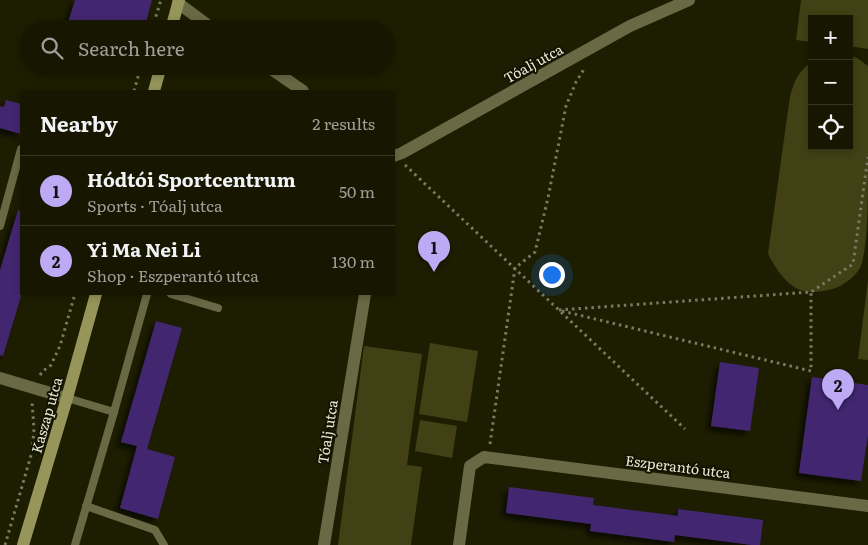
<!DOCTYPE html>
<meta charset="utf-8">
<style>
:root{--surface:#161601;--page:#232310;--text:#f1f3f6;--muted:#9e9f99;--line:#353523;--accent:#bea9f4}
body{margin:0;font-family:Literata,serif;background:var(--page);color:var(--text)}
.controls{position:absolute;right:15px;top:15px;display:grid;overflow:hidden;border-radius:0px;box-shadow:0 2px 8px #0003}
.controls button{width:45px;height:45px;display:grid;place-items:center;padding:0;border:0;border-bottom:1px solid var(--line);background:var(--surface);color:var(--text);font:25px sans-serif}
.you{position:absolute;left:551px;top:274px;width:18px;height:18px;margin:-12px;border:4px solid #fff;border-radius:50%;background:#1a73e8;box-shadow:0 0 0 8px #1a73e833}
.badge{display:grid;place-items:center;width:32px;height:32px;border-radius:50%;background:var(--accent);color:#111;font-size:16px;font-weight:700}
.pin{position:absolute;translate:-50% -41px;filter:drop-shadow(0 1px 2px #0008)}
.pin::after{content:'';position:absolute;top:26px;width:18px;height:15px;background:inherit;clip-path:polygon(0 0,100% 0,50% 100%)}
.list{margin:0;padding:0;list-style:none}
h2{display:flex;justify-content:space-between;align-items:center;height:65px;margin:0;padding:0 20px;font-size:21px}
h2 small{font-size:16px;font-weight:400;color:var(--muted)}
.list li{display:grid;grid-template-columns:32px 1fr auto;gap:15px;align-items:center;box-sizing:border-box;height:70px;padding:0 20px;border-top:1px solid var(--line)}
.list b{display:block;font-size:19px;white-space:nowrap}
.list p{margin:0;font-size:16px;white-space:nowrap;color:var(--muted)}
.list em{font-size:16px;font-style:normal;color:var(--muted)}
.icon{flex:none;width:28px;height:28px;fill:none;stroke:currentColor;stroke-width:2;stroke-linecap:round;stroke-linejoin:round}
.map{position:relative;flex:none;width:868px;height:545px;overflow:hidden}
.search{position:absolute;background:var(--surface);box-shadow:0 2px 8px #0003;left:20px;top:20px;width:375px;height:55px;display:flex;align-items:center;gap:12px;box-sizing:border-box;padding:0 18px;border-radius:28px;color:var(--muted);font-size:19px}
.panel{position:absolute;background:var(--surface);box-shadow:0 2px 8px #0003;left:20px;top:90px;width:375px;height:205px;border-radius:0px}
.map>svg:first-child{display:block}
.green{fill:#414115}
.building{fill:#42276f;filter:url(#shadow)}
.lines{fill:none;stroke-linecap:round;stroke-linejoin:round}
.path{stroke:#7a7a63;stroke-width:3;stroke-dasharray:2.5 4;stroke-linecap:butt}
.lane{stroke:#696945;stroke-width:8}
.street{stroke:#696945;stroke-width:12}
.secondary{stroke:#96965a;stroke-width:12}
.labels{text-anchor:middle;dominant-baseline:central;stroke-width:4;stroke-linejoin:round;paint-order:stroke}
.street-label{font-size:14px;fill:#e8e9d8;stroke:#141300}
</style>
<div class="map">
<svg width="868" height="545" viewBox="0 0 868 545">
<defs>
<filter id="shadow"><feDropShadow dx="-4.5" dy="4.5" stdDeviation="2.5" flood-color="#0009"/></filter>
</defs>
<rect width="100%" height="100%" fill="#1d1d01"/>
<g class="green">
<polygon points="801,0 868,0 868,49 849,46 849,19 812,19 812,42 796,40"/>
<path d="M849,55l8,3 11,8c0,37 0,74 0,111 0,22 0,73 -8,91 -10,16 -26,23 -45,24 -23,2 -37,-19 -47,-38l22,-158c5,-15 7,-24 22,-34v84h37z"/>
<polygon points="868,280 868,360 858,359"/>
<polygon points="430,343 478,351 467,422 419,414"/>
<polygon points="364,346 422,354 407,465 422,467 411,545 338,545"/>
<polygon points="420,420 457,426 452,458 415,451"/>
</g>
<g class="building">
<polygon points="75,0 152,0 144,29 66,29"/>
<polygon points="6,100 21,104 21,134 0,128 0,106 4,107"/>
<polygon points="18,210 21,211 21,296 3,356 0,355 0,270"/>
<polygon points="156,321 182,328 147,449 175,457 158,519 120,508 137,446 121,442"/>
<polygon points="720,362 759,368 750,431 711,426"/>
<polygon points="812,377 868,385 868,435 861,481 799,473"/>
<polygon points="509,487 594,498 593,505 678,516 678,509 763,520 760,545 752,545 675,535 674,542 590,531 591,524 506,513"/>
</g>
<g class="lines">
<g class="path">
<polyline points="152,29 161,0"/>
<polyline points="134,91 141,66"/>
<polyline points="405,165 685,429"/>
<polyline points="559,310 811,292 853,264 868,157"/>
<polyline points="562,311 811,371 811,292"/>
<polyline points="40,375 43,371 51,365 60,346 75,294"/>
<polyline points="490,444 515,268 535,252 548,198 566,106 576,82 584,69"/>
<polyline points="5,545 32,452 34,429 32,402"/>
</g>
<g class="lane">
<polyline points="0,226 21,149"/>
<polyline points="171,294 218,308"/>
<polyline points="67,398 114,412 147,294"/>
<polyline points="86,506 155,530 164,545"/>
<polyline points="75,545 114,412"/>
</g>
<g class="street">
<polyline points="178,3 213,29"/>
<polyline points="267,66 303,91"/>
<polyline points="394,156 402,153 630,26 689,0"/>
<polyline points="0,378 67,398"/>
<polyline points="324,545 365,294"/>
<polyline points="459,545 470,466 484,457 868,506"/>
</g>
<g class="secondary">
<polyline points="171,29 179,0"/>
<polyline points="154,91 161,66"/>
<polyline points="23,545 67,398 96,294"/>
</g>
</g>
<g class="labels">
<g class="street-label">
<text transform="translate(533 63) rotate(-29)">Tóalj utca</text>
<text transform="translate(46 415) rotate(-74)">Kaszap utca</text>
<text transform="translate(327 432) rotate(-81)">Tóalj utca</text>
<text transform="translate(678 466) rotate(7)">Eszperantó utca</text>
</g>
</g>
</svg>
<div class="controls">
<button>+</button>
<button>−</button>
<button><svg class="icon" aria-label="locate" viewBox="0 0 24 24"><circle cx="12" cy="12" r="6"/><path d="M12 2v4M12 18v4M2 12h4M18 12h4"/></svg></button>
</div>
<div class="you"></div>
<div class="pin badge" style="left:434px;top:272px">1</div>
<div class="pin badge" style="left:838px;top:410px">2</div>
<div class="search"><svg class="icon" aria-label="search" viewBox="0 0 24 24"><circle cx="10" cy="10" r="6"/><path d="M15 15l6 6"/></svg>Search here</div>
<section class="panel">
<h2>Nearby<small>2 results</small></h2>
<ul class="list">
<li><span class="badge">1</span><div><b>Hódtói Sportcentrum</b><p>Sports · Tóalj utca</p></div><em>50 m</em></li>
<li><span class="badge">2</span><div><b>Yi Ma Nei Li</b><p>Shop · Eszperantó utca</p></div><em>130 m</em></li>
</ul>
</section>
</div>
